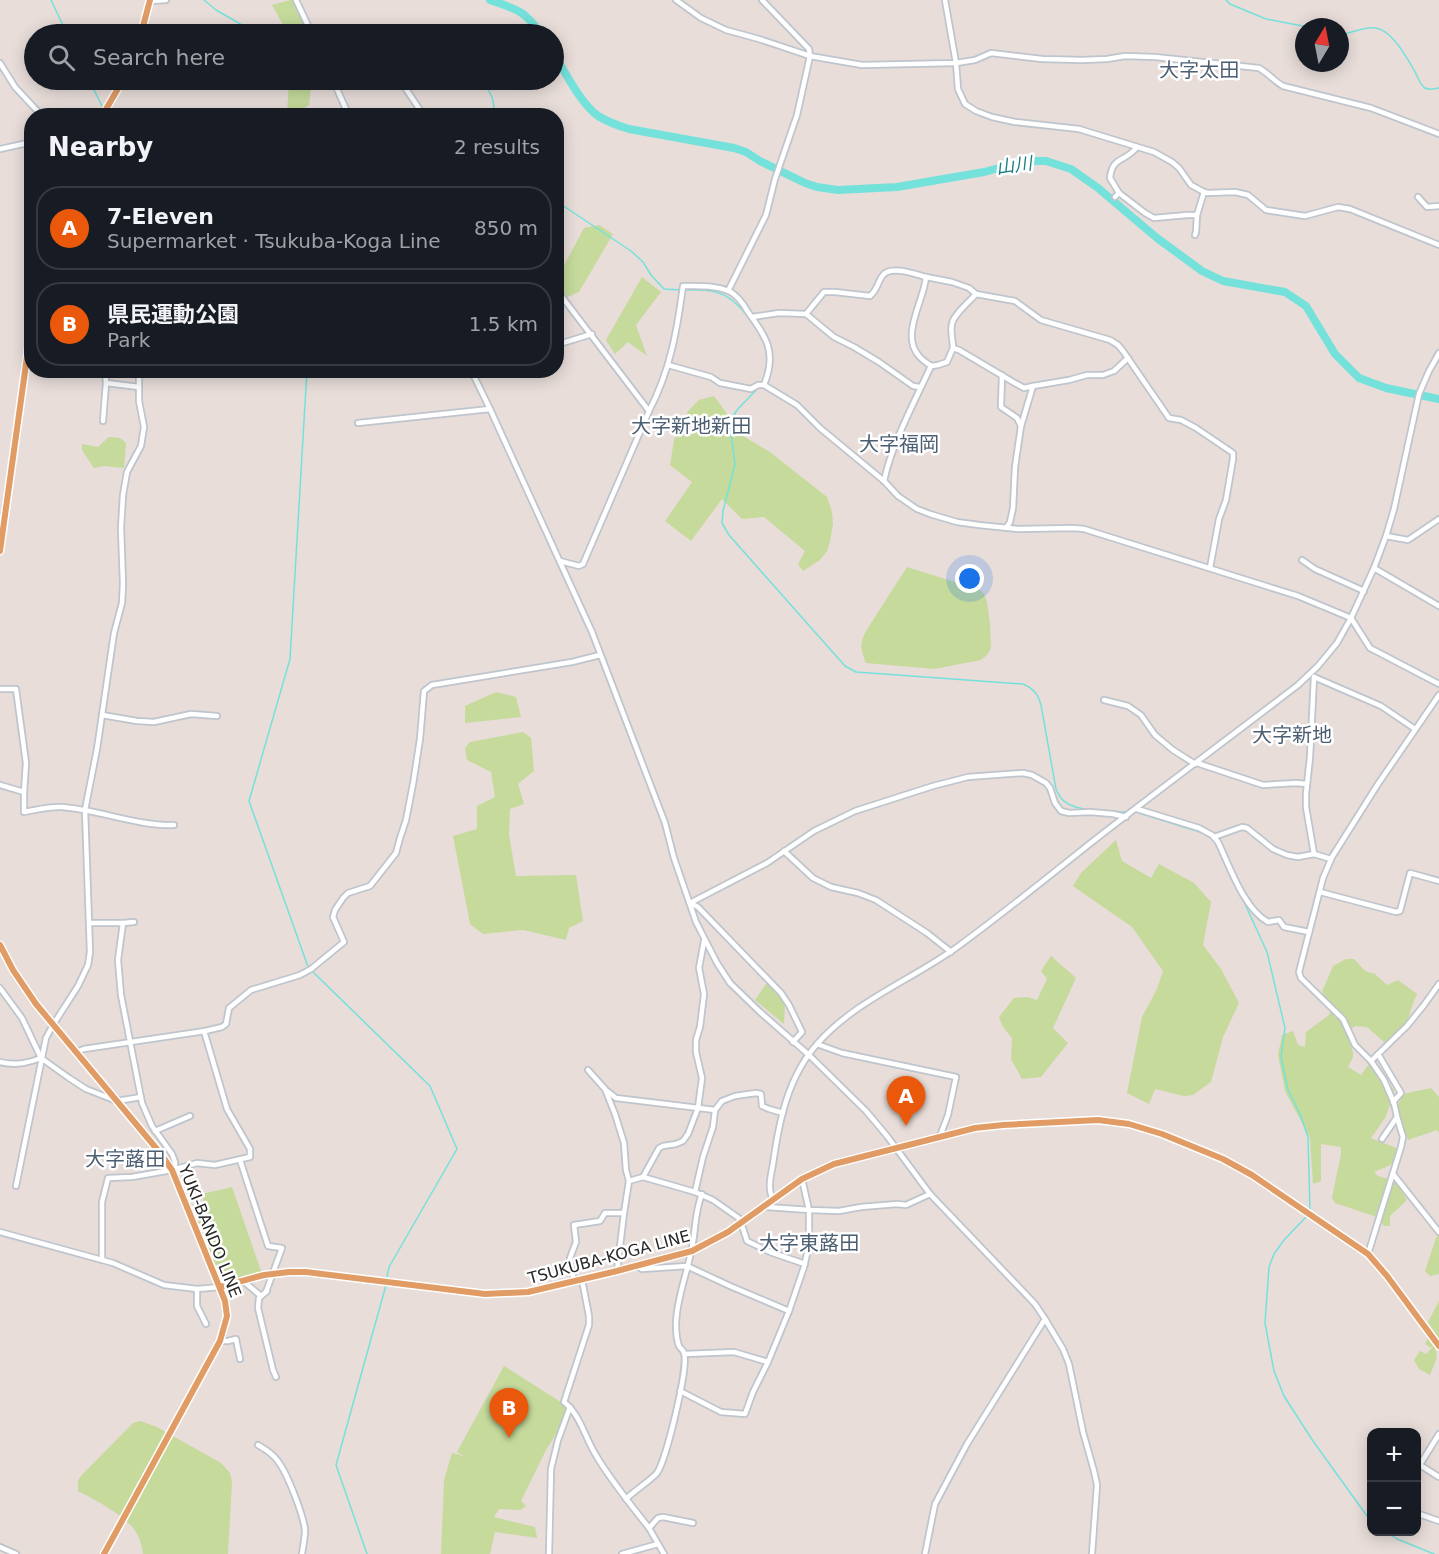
<!DOCTYPE html>
<meta charset="utf-8">
<style>
:root{--surface:#171b24;--page:#20242c;--text:#f1f3f6;--muted:#9ea1a6;--line:#363941;--accent:#ea580c}
body{margin:0;font-family:"DejaVu Sans","Noto Sans JP",sans-serif;background:var(--page);color:var(--text)}
.controls{position:absolute;right:18px;bottom:18px;display:grid;overflow:hidden;border-radius:12px;box-shadow:0 3px 15px #0003}
.controls button{width:54px;height:54px;display:grid;place-items:center;padding:0;border:0;border-bottom:2px solid var(--line);background:var(--surface);color:var(--text);font:30px sans-serif}
.compass{position:absolute;left:1295px;top:18px;width:54px;height:54px;border-radius:50%;background:var(--surface);box-shadow:0 3px 15px #0003;rotate:10deg}
.you{position:absolute;left:970px;top:579px;width:21px;height:21px;margin:-15px;border:4px solid #fff;border-radius:50%;background:#1a73e8;box-shadow:0 0 0 9px #1a73e833}
.badge{display:grid;place-items:center;width:39px;height:39px;border-radius:50%;background:var(--accent);color:#fff;font-size:20px;font-weight:700}
.pin{position:absolute;translate:-50% -50px;filter:drop-shadow(0 2px 3px #0008)}
.pin::after{content:'';position:absolute;top:32px;width:21px;height:18px;background:inherit;clip-path:polygon(0 0,100% 0,50% 100%)}
.list{margin:0;padding:0;list-style:none}
h2{display:flex;justify-content:space-between;align-items:center;height:78px;margin:0;padding:0 24px;font-size:26px}
h2 small{font-size:20px;font-weight:400;color:var(--muted)}
.list li{display:grid;grid-template-columns:39px 1fr auto;gap:18px;align-items:center;box-sizing:border-box;height:84px;margin:0 12px 12px;padding:0 12px;border:2px solid var(--line);border-radius:24px}
.list b{display:block;font-size:22px;white-space:nowrap}
.list p{margin:0;font-size:20px;white-space:nowrap;color:var(--muted)}
.list em{font-size:20px;font-style:normal;color:var(--muted)}
.icon{flex:none;width:33px;height:33px;fill:none;stroke:currentColor;stroke-width:2;stroke-linecap:round;stroke-linejoin:round}
.map{position:relative;flex:none;width:1439px;height:1554px;overflow:hidden}
.search{position:absolute;background:var(--surface);box-shadow:0 3px 15px #0003;left:24px;top:24px;width:540px;height:66px;display:flex;align-items:center;gap:15px;box-sizing:border-box;padding:0 21px;border-radius:33px;color:var(--muted);font-size:22px}
.panel{position:absolute;background:var(--surface);box-shadow:0 3px 15px #0003;left:24px;top:108px;width:540px;height:270px;border-radius:24px}
.map>svg:first-child{display:block}
.green{fill:#c5da9b}
.lines{fill:none;stroke-linecap:round;stroke-linejoin:round}
.stream{stroke:#75e1db;stroke-width:1.5}
.river{stroke:#75e1db;stroke-width:8}
.minor-casing{stroke:#bec5cd;stroke-width:8}
.major-casing{stroke:#fff;stroke-width:9}
.minor{stroke:#fff;stroke-width:4.5}
.major{stroke:#e19c65;stroke-width:6}
.labels{text-anchor:middle;dominant-baseline:central;stroke-width:5;stroke-linejoin:round;paint-order:stroke}
.street-label{font-size:16px;fill:#272727;stroke:#fff}
.water-label{font-size:18px;font-style:italic;fill:#1a8082;stroke:#fff}
.quarter-label{font-size:20px;fill:#4c5f72;stroke:#fff}
</style>
<div class="map">
<svg width="1439" height="1554" viewBox="0 0 1439 1554">
<rect width="100%" height="100%" fill="#e8ddd9"/>
<g class="green">
<polygon points="290,0 292,0 310,34 288,34 272,5"/>
<polygon points="289,80 312,80 309,105 294,115 287,115"/>
<polygon points="599,225 613,234 579,292 558,301 557,299 556,273 559,275 584,228"/>
<polygon points="642,277 661,292 636,325 647,356 628,342 615,354 606,340"/>
<polygon points="714,396 743,436 770,452 827,497 832,512 833,524 830,541 827,551 820,560 803,571 798,564 805,551 764,517 742,519 722,499 691,541 665,521 692,482 670,465 674,440 688,411 699,400"/>
<polygon points="109,437 120,438 126,443 124,468 104,466 94,468 82,450 82,444 98,447"/>
<path d="M907,567l73,23 4,4 3,8 3,22 1,24 -4,7 -6,5 -47,9 -68,-6c-5,-14 -7,-18 0,-32z"/>
<polygon points="496,692 516,697 521,717 465,723 465,706"/>
<polygon points="523,732 531,738 534,771 518,784 524,804 510,809 509,835 516,876 576,875 583,921 569,928 566,940 523,930 483,934 470,924 453,836 477,829 477,806 495,797 491,772 467,760 465,748 470,742"/>
<polygon points="1116,840 1122,861 1151,878 1159,864 1194,883 1211,902 1203,945 1221,969 1239,1003 1223,1037 1211,1082 1193,1095 1184,1096 1155,1089 1149,1104 1127,1093 1142,1017 1157,989 1163,971 1132,927 1073,886 1081,873"/>
<polygon points="1051,956 1076,978 1053,1028 1068,1043 1041,1077 1022,1079 1011,1059 1012,1038 1003,1027 999,1017 1014,998 1027,997 1037,1000 1047,979 1041,971"/>
<path d="M1346,959h8l11,12 10,3 12,11 11,-5 19,14c-11,21 -5,40 -33,48l-17,-15 -11,-1 -9,4 6,23v4l-5,10 13,8 8,-11 9,5 16,21v5l-9,23 -14,20 25,10c-1,19 -6,17 -22,24l4,4 17,5 12,19 -17,16v10h-6l-7,-9 -42,-14 -3,-5 9,-44v-7l-20,-3v37l-8,3 -3,-46 -25,-47 -7,-36 4,-20 11,-4 5,14 7,2 1,-15 23,-17 4,-9 -11,-14 11,-26z"/>
<polygon points="766,984 773,987 785,1002 784,1024 755,1000"/>
<polygon points="1431,1088 1439,1097 1439,1133 1437,1130 1408,1140 1397,1107 1403,1094"/>
<polygon points="232,1187 262,1274 225,1281 222,1280 192,1206 204,1202 202,1194"/>
<polygon points="1439,1235 1439,1274 1430,1276 1425,1271 1436,1238"/>
<polygon points="1439,1301 1439,1339 1428,1322"/>
<path d="M1429,1336c10,19 10,18 1,39l-11,-6 -5,-9 6,-9 6,3 6,-6 -7,-4z"/>
<polygon points="504,1366 567,1406 561,1426 546,1450 521,1501 526,1506 520,1510 499,1509 494,1517 535,1527 537,1538 495,1532 490,1554 441,1554 444,1480 452,1453 464,1456 457,1452"/>
<path d="M140,1421l17,6 64,36 9,10 2,9 -4,72h-85c-1,-8 -3,-15 -7,-22 -10,-16 -42,-33 -58,-41v-10l2,-4 53,-54z"/>
</g>
<g class="lines">
<g class="stream">
<polyline points="51,0 67,34"/>
<polyline points="204,0 216,10 258,34"/>
<polyline points="1226,0 1230,4 1266,19 1308,27"/>
<path d="M1340,33l4,1c9,-2 23,-8 32,-6 15,2 32,31 39,44 3,5 5,13 10,16 4,2 10,1 14,0"/>
<polyline points="89,80 103,108"/>
<path d="M479,80c12,10 16,20 15,36"/>
<path d="M556,201l75,50 12,11 8,13 13,14c16,2 36,-1 52,3 23,6 43,37 51,59"/>
<polyline points="307,370 290,659 249,801 307,964 309,968"/>
<path d="M760,386l-23,24 -5,8 -2,8 5,38 -12,47 -1,12 7,12 116,131 11,6 167,12c11,5 15,10 18,21l15,84c1,3 3,6 5,9 11,15 47,12 64,14"/>
<polyline points="1139,813 1203,833 1214,840 1218,848"/>
<polyline points="1240,893 1267,952 1285,1028 1281,1057 1288,1090 1300,1114 1308,1137 1310,1211"/>
<polyline points="312,971 430,1086 457,1149 389,1267 387,1277"/>
<polyline points="1307,1216 1284,1240 1274,1254 1269,1267 1265,1323 1274,1371 1284,1396 1313,1441 1367,1516 1372,1519"/>
<polyline points="1387,1532 1397,1539 1434,1554"/>
<polyline points="367,1554 336,1465 386,1285"/>
</g>
<g class="river">
<path d="M490,0c28,10 34,10 51,34"/>
<path d="M554,54c11,18 27,50 44,62 10,6 21,10 31,13l105,19 12,4 14,9 45,22 12,4 21,3 59,-3 87,-15 42,-11h20l25,8 27,19 59,50 45,33 21,10 62,11 21,14 29,48 24,24 27,10 53,11"/>
</g>
<g class="minor-casing">
<g id="minor">
<polyline points="296,0 312,34"/>
<path d="M676,0l25,18 25,12 33,9 51,17 52,9 94,-2 19,-3 16,-7 51,6 40,1 25,-1 18,-3 30,1 104,11c9,5 15,13 24,18l88,22 68,26"/>
<polyline points="945,0 956,63 958,89 965,104 976,111 992,117 1015,122 1079,129 1154,152 1172,162 1179,168 1191,185 1204,192 1208,193 1235,192 1248,195 1266,210 1305,216 1338,207 1350,209 1439,245"/>
<polyline points="150,1 166,0"/>
<polyline points="0,63 15,87 42,116"/>
<polyline points="333,80 349,116"/>
<polyline points="400,80 424,116"/>
<polyline points="0,149 32,142"/>
<polyline points="1119,193 1145,213 1154,218 1187,215 1197,215"/>
<path d="M1115,197l4,-4 -9,-15c2,-22 16,-16 27,-31"/>
<polyline points="1418,197 1427,207 1439,206"/>
<polyline points="1195,235 1196,232 1197,215 1204,192"/>
<polyline points="926,277 952,282 969,288 976,294 1015,301 1041,320 1110,340 1118,345 1123,351 1169,418 1181,420 1196,428 1233,453 1233,459 1226,500 1219,519 1210,568"/>
<polyline points="556,289 649,411"/>
<polyline points="728,291 766,215 775,179 797,115 810,56 809,49 762,0"/>
<path d="M806,314l18,-22h11l35,4c9,-8 7,-14 13,-21 8,-10 32,-1 43,2 -2,24 -26,58 -7,79 3,4 8,7 12,10l7,-1 9,-3 6,-14 6,2 54,32 11,6 9,-2"/>
<polyline points="752,317 779,313 806,314 834,337 854,347 879,362 913,386 920,387"/>
<polyline points="556,345 592,334"/>
<path d="M953,348c0,-8 -3,-16 -1,-24 1,-9 18,-23 24,-30"/>
<polyline points="668,365 711,377 720,383 751,389 758,385 764,385 797,405 820,428 884,481 898,496 917,509 930,514 957,522 979,525 1019,529 1073,528 1084,529 1298,596 1351,618 1370,648 1439,684"/>
<polyline points="471,370 490,409 592,632 665,823 674,858 696,922 717,963 730,983 760,1012 809,1055 866,1111 887,1136 930,1194 1035,1304 1045,1319 967,1444 935,1504 925,1554"/>
<polyline points="1002,375 1001,407 1017,418 1021,426"/>
<polyline points="106,383 139,387"/>
<polyline points="103,421 106,383 105,370"/>
<polyline points="358,423 490,409"/>
<path d="M884,481c8,-38 31,-80 47,-115"/>
<polyline points="1006,528 1010,522 1013,508 1015,467 1021,426 1033,386 1069,380 1087,375 1103,375 1114,371 1128,358"/>
<polyline points="1386,536 1408,540 1439,519"/>
<polyline points="1302,560 1315,569 1364,591"/>
<path d="M560,561l19,5 4,-2 3,-7 63,-146c21,-40 28,-80 34,-125 16,0 31,-1 46,5 8,4 15,14 19,21 19,26 29,41 16,73"/>
<polyline points="1374,568 1439,606"/>
<polyline points="1314,677 1381,706 1415,729"/>
<polyline points="0,689 16,689 26,763 24,792 0,785"/>
<polyline points="1104,700 1128,706 1141,715 1155,735 1173,750 1195,764"/>
<polyline points="102,715 137,721 154,722 191,714 217,716"/>
<polyline points="1197,763 1263,785 1296,783 1307,784"/>
<path d="M24,792v20c12,-2 26,-6 38,-5 38,3 74,19 112,18"/>
<path d="M1137,809l62,19 13,7 6,7c12,25 26,67 50,80l11,-2 5,7 25,5"/>
<polyline points="1214,837 1242,827 1247,828 1273,849 1287,855 1298,857 1314,854 1331,859"/>
<polyline points="784,851 813,878 831,887 858,893 876,900 927,933 951,952"/>
<polyline points="1314,854 1306,807 1306,794 1310,757 1314,677"/>
<polyline points="1320,892 1396,912 1400,911 1410,873 1439,881"/>
<polyline points="690,903 767,863 814,831 855,811 933,786 968,777 1023,773 1032,775 1046,783 1050,788 1055,803 1061,811 1069,813 1090,812 1113,814 1126,817"/>
<polyline points="690,903 698,907 781,993 789,1005 802,1032 793,1042"/>
<polyline points="89,923 123,923 134,922"/>
<polyline points="123,923 118,960 121,995 142,1103 152,1126 172,1154 175,1162 175,1169"/>
<polyline points="0,988 22,1018 41,1058 69,1078 86,1089 104,1096 117,1101 141,1097"/>
<polyline points="817,1044 842,1053 956,1077 948,1115 940,1136"/>
<polyline points="76,1052 84,1049 205,1031 222,1027 226,1024 229,1008 251,990 300,975 311,969 344,942 333,917 335,910 343,898 348,893 370,886 396,853 400,838 406,820 413,784 420,739 424,691 432,685 572,662 600,655"/>
<polyline points="1378,1054 1401,1093 1393,1102"/>
<polyline points="1371,1061 1407,1026 1424,1005 1439,984"/>
<path d="M0,1062c15,4 27,1 41,-4"/>
<polyline points="588,1070 605,1089 615,1114 624,1143 626,1170 629,1181 624,1213"/>
<polyline points="607,1091 616,1098 715,1110"/>
<polyline points="155,1131 190,1116"/>
<polyline points="1382,1139 1397,1117 1394,1103 1384,1080 1371,1061 1355,1045 1343,1019 1301,978 1299,972 1323,878 1332,857 1378,784 1439,695"/>
<polyline points="240,1160 268,1246 282,1248 266,1292"/>
<polyline points="1393,1174 1439,1232"/>
<polyline points="643,1177 695,1192 713,1200 740,1219 747,1241 770,1252 805,1264"/>
<polyline points="802,1179 809,1210 839,1211 861,1207 897,1204 906,1205 930,1194"/>
<polyline points="629,1181 643,1177 659,1148 663,1146 676,1144 683,1141 688,1134 698,1108 702,1078 696,1052 696,1040 700,1027 704,994 699,968 704,941"/>
<polyline points="16,1186 46,1038 53,1025 78,986 88,965 90,952 85,810 97,749 114,633 122,603 123,584 121,528 123,495 127,472 141,446 144,427 139,401 139,370"/>
<polyline points="695,1192 703,1157 713,1127 715,1110 722,1101 735,1096 756,1093 761,1094 762,1106 769,1109 783,1113"/>
<path d="M773,1199c-6,-10 -2,-24 0,-35 6,-43 15,-88 45,-121 38,-43 96,-64 142,-98 45,-33 88,-68 132,-103 68,-53 137,-104 206,-157l20,-19 19,-23 14,-25 23,-50 12,-32 8,-27 25,-115 10,-23 10,-18"/>
<polyline points="0,1232 113,1263 164,1285 197,1289 220,1287"/>
<polyline points="1368,1254 1401,1147 1403,1137 1397,1117"/>
<polyline points="102,1260 102,1202 108,1178 132,1177 172,1170 197,1163 215,1165 250,1157 250,1149 227,1109 204,1031"/>
<polyline points="637,1266 642,1269 687,1266 730,1286 789,1311 804,1267 809,1245 809,1210 767,1207 765,1205"/>
<polyline points="242,1280 261,1296"/>
<path d="M582,1280l7,36v9l-25,77c17,13 21,37 33,55 15,25 34,48 52,71l9,-10 5,-1 30,6"/>
<polyline points="574,1282 570,1258 576,1242 574,1225 600,1221 605,1213 624,1213 617,1271"/>
<polyline points="197,1289 197,1306 206,1324"/>
<polyline points="267,1291 259,1298 258,1308 273,1370 276,1377"/>
<polyline points="1045,1319 1063,1349 1069,1364 1083,1432 1094,1471 1097,1485 1092,1554"/>
<polyline points="220,1341 228,1341 236,1339 240,1359"/>
<polyline points="685,1354 734,1352 768,1362 789,1311"/>
<polyline points="680,1391 721,1412 745,1414 753,1392 768,1362"/>
<path d="M258,1445c7,4 14,8 19,15 10,12 26,54 28,70 0,8 -2,16 -3,24"/>
<polyline points="1420,1465 1439,1477"/>
<polyline points="1416,1471 1439,1434"/>
<path d="M626,1499c9,-9 24,-18 31,-26 9,-12 32,-107 27,-120 -1,-3 -3,-4 -5,-7 -3,-7 -3,-15 -3,-23 1,-25 10,-46 15,-71 5,-19 3,-39 11,-58"/>
<polyline points="1371,1499 1372,1499"/>
<polyline points="1416,1513 1439,1521"/>
<polyline points="649,1528 664,1554"/>
<polyline points="0,1547 16,1554"/>
<polyline points="549,1554 551,1469 558,1440 570,1407"/>
<polyline points="622,1554 658,1544"/>
</g>
</g>
<g class="major-casing">
<g id="major">
<polyline points="141,34 150,0"/>
<polyline points="102,116 123,80"/>
<polyline points="0,551 32,321"/>
<polyline points="0,945 13,970 36,1004 161,1154 172,1170 225,1301 227,1316 220,1341 104,1554"/>
<polyline points="220,1287 264,1275 289,1272 306,1272 485,1294 528,1292 617,1271 692,1251 728,1232 802,1179 834,1164 975,1128 1003,1125 1098,1120 1129,1124 1162,1134 1223,1159 1252,1175 1368,1254 1387,1276 1439,1346"/>
</g>
</g>
<use href="#minor" class="minor"/>
<use href="#major" class="major"/>
</g>
<g class="labels">
<g class="street-label">
<text transform="translate(210 1231) rotate(68)">YUKI-BANDO LINE</text>
<text transform="translate(609 1257) rotate(-15)">TSUKUBA-KOGA LINE</text>
</g>
<g class="water-label">
<text transform="translate(1014 165) rotate(-8)">山川</text>
</g>
<g class="quarter-label">
<text x="1199" y="70">大字太田</text>
<text x="691" y="426">大字新地新田</text>
<text x="899" y="444">大字福岡</text>
<text x="1292" y="735">大字新地</text>
<text x="125" y="1159">大字蕗田</text>
<text x="809" y="1243">大字東蕗田</text>
</g>
</g>
</svg>
<div class="controls">
<button>+</button>
<button>−</button>
</div>
<svg class="compass" viewBox="-18 -18 36 36"><path d="M0-13l5 13h-10z" fill="#e53935"/><path d="M0 13l5-13h-10z" fill="#9ea1a6"/></svg>
<div class="you"></div>
<div class="pin badge" style="left:906px;top:1126px">A</div>
<div class="pin badge" style="left:509px;top:1438px">B</div>
<div class="search"><svg class="icon" aria-label="search" viewBox="0 0 24 24"><circle cx="10" cy="10" r="6"/><path d="M15 15l6 6"/></svg>Search here</div>
<section class="panel">
<h2>Nearby<small>2 results</small></h2>
<ul class="list">
<li><span class="badge">A</span><div><b>7-Eleven</b><p>Supermarket · Tsukuba-Koga Line</p></div><em>850 m</em></li>
<li><span class="badge">B</span><div><b>県民運動公園</b><p>Park</p></div><em>1.5 km</em></li>
</ul>
</section>
</div>
